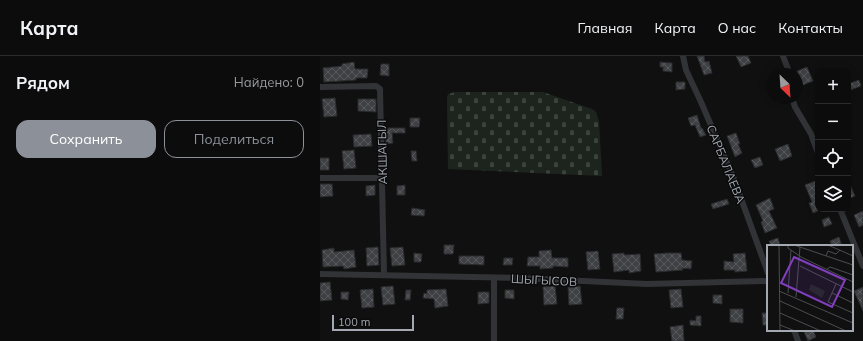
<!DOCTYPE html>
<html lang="ru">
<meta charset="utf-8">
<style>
:root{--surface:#0c0c0d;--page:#151516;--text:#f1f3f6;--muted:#9a9b9d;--line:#2c2c2e;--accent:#8c9099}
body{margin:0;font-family:Mulish,sans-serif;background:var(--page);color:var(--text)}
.controls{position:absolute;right:12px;top:12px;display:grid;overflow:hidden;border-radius:8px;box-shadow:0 2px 10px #0003}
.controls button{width:36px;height:36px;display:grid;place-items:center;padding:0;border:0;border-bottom:1px solid var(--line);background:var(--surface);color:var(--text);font:20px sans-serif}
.compass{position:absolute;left:447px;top:12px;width:36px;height:36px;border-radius:50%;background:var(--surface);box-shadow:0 2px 10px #0003;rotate:155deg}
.scale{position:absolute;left:12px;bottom:10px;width:82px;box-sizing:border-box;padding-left:4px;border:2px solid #a3a8b1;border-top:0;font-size:11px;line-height:14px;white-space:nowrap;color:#a3a8b1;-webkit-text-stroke:3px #0b0b0c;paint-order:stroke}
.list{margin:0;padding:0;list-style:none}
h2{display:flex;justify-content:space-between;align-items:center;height:52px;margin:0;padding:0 16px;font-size:17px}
h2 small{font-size:13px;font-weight:400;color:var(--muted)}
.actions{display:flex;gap:8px;padding:12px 16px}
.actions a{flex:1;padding:9px 0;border:1px solid var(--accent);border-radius:12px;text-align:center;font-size:14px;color:var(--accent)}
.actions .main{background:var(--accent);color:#fff}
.icon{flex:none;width:22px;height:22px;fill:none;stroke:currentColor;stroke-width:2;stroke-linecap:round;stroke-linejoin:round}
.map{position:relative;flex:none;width:543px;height:285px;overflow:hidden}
header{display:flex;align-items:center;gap:24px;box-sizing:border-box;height:56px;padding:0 20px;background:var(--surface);border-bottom:1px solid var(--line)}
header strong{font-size:19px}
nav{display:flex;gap:22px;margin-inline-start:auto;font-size:14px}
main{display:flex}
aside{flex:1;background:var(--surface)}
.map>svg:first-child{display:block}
.cemetery{fill:url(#cemetery-stones)}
.building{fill:url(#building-cross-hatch);stroke:#2a2b2d}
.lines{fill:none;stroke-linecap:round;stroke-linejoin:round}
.street{stroke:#323336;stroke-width:6}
.labels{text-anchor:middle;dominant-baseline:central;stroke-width:3;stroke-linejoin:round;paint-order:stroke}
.street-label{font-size:12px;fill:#a3a8b1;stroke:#0b0b0c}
.inset-road{fill:none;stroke:#4b4d51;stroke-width:1}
.view{fill:#813fbd;fill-opacity:0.15;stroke:#813fbd;stroke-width:2}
.inset-edge{fill:none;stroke:#a3a8b1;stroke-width:2}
</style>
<header>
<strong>Карта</strong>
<nav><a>Главная</a><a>Карта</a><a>О нас</a><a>Контакты</a></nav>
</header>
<main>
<aside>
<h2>Рядом<small>Найдено: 0</small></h2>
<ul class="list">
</ul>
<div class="actions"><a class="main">Сохранить</a><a>Поделиться</a></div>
</aside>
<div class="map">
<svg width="543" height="285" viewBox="0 0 543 285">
<defs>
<pattern id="cemetery-stones" width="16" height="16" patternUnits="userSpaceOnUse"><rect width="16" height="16" fill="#1d241d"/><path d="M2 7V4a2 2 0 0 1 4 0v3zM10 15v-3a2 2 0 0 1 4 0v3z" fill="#3b413b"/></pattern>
<pattern id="building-cross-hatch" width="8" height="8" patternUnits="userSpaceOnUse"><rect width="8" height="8" fill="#3f4044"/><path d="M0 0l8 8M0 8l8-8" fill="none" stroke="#58595d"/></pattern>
</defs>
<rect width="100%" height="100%" fill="#101011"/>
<polygon class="cemetery" points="135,36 223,36 272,53 276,56 279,65 282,120 128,113 127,42 128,38"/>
<g class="building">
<polygon points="377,0 384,0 385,6 389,5 392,17 384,19"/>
<polygon points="416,0 428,0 431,7 421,11"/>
<polygon points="34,6 35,13 48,13 47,22 36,22 36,24 4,26 3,12 22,10 22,8"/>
<polygon points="340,6 352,7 352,16 343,15 343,11 340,11"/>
<polygon points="61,8 69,8 69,20 60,19"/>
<polygon points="487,11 493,25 483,29 477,15"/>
<polygon points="539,24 541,30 528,35 528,28"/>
<polygon points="356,26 365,26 365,33 356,34"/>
<polygon points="15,42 17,60 4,61 2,43"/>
<polygon points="38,43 56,43 56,56 38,55"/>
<polygon points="377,59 381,72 382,72 386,79 380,81 375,69 371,70 368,62"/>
<polygon points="90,62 100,62 99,71 90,71"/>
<polygon points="65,72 85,72 85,77 72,77 73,87 66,88"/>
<polygon points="416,77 420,88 418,88 422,97 415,101 407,80"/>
<polygon points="51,78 52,90 34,91 33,79"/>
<polygon points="468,88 472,100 460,105 455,93"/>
<polygon points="34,94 36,112 24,113 22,95"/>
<polygon points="91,95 96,95 97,105 92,105"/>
<polygon points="440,101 443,109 435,112 431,104"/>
<rect x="0" y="102" width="9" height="12"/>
<polygon points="498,124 498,155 493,157 489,147 492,146 485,129"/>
<polygon points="528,124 535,140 528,143"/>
<polygon points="0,128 12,128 13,140 0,141"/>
<polygon points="55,129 55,139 46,140 46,130"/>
<polygon points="85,129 85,139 77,139 77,130"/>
<polygon points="450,142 454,153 449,155 457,172 445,177 441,166 443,165 436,149"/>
<polygon points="407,143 409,148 393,153 391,148"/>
<polygon points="92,152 105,154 104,160 91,159"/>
<polygon points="543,155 543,169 539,171 534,159"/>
<polygon points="509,161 512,168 504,171 502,164"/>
<polygon points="519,181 522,190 512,190 510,185"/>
<polygon points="458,182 460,189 451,190 449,185"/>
<polygon points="124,189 134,189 133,198 124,198"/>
<polygon points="58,191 59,209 47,210 46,192"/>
<polygon points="83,191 85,209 72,210 70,192"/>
<polygon points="14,192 14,196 34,194 36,211 24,213 23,210 3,211 2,194"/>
<polygon points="231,194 232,202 248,202 248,211 233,210 233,212 220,213 220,210 207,210 208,201 219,201 219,195"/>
<polygon points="278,195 280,213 268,214 266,196"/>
<polygon points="94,197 102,198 101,206 94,206"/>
<polygon points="304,197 304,199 320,198 321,215 309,217 309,214 294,216 292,198"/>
<polygon points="347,197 361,197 362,204 372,205 371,213 362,212 363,214 336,216 334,198"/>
<polygon points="425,197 427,215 415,216 415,214 404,214 404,205 414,206 413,198"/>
<polygon points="139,200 164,200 164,209 139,208"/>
<polygon points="184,202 193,202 192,209 183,209"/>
<polygon points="10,226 12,244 0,245 0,227"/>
<polygon points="73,230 75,248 63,249 61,231"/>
<polygon points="235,230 237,248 224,249 223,231"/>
<polygon points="260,230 262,248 249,249 248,231"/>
<polygon points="543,231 543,255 534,235"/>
<polygon points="53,233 54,251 42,252 40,234"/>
<polygon points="126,233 128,250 115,252 114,243 103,242 104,237 107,238 107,234"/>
<polygon points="361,233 363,251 351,252 349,234"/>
<polygon points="86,234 91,234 90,244 85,244"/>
<polygon points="185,234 194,234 194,243 185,242"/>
<polygon points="21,236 29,236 28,244 21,243"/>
<polygon points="158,236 169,236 169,247 158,248"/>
<polygon points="393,239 402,239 402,248 393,247"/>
<polygon points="297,252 304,252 303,263 296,263"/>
<polygon points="410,253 423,253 423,267 410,266"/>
<polygon points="442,257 448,257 448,269 443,269"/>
<polygon points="376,260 381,260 381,270 370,269 370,264 376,265"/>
<polygon points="363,269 364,285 352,285 350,271"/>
<polygon points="488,274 493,274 496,281 488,285 484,276"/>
</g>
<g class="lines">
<g class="street">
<polyline points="363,0 366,14 381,46 414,123 448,217"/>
<polyline points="463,0 468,13 468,18"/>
<polyline points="0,31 56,30 60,33 64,219"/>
<polyline points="472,42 475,51 491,78 498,97"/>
<polyline points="0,122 62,122"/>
<polyline points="520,153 543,210"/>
<polyline points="0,218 199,222 327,228 448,225"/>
<polyline points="174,222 174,285"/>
<polyline points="474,274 478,285"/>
</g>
</g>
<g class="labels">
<g class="street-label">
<text transform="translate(62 96) rotate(-91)">АКШАГЫЛ</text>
<text transform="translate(406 108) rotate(68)">САРБАЛАЕВА</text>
<text transform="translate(224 224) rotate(3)">ШЫГЫСОВ</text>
</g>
</g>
<g transform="translate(447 189)">
<rect width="86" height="86" fill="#101011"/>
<path d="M44,39l14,7 -3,7 -13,-8z" fill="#1d241d"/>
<path class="inset-road" d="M12,0l1,86M21,0v3l13,9 52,25M27,0l59,20M61,0l25,11M59,11l2,-5 8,3 4,-4M33,21l53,26M60,24l3,-2 23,8M69,39l-8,18 25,11M12,46l74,32M21,48l3,-43M65,48l21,10M29,52l4,-50M13,56l66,30M13,68l41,18M13,80l15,6"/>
<path class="view" d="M27,12l51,23 -13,27 -51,-24z"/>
<rect width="86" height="86" class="inset-edge"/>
</g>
</svg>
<div class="controls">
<button>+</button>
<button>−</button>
<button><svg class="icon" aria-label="locate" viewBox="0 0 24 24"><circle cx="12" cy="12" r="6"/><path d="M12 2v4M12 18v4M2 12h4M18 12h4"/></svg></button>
<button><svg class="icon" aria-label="layers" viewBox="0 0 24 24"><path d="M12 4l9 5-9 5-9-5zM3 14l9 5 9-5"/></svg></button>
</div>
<svg class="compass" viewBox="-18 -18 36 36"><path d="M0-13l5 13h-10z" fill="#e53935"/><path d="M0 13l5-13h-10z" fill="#9a9b9d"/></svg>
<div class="scale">100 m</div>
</div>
</main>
